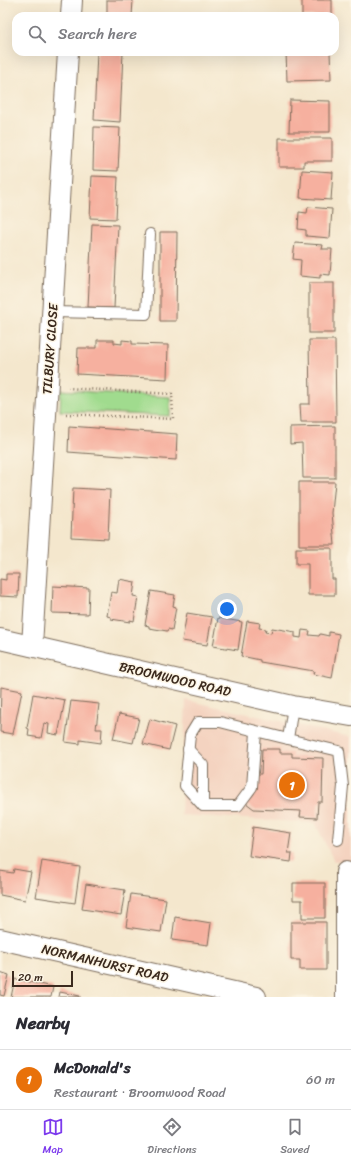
<!DOCTYPE html>
<meta charset="utf-8">
<style>
:root{--surface:#fff;--page:#f2f2f3;--text:#2b2b33;--muted:#7c7c81;--line:#e1e1e2;--accent:#7c3aed}
body{margin:0;font-family:Sriracha,sans-serif;background:var(--page);color:var(--text)}
.scale{position:absolute;left:12px;bottom:10px;width:61px;box-sizing:border-box;padding-left:4px;border:2px solid #3b2a1e;border-top:0;font-size:11px;line-height:14px;white-space:nowrap;color:#3b2a1e;-webkit-text-stroke:3px #fcf5e5;paint-order:stroke}
.you{position:absolute;left:227px;top:609px;width:14px;height:14px;margin:-10px;border:3px solid #fff;border-radius:50%;background:#1a73e8;box-shadow:0 0 0 6px #1a73e833}
.badge{display:grid;place-items:center;width:26px;height:26px;border-radius:50%;background:var(--accent);color:#fff;font-size:13px;font-weight:700}
.pin{position:absolute;translate:-50% -50%;border:2px solid #fff;box-shadow:0 1px 4px #0006}
.list{margin:0;padding:0;list-style:none}
h2{display:flex;justify-content:space-between;align-items:center;height:52px;margin:0;padding:0 16px;font-size:17px}
h2 small{font-size:13px;font-weight:400;color:var(--muted)}
.list li{display:grid;grid-template-columns:26px 1fr auto;gap:12px;align-items:center;box-sizing:border-box;height:60px;padding:0 16px;border-top:1px solid var(--line)}
.list b{display:block;font-size:15px;white-space:nowrap}
.list p{margin:0;font-size:13px;white-space:nowrap;color:var(--muted)}
.list em{font-size:13px;font-style:normal;color:var(--muted)}
.icon{flex:none;width:22px;height:22px;fill:none;stroke:currentColor;stroke-width:2;stroke-linecap:round;stroke-linejoin:round}
.map{position:relative;flex:none;width:351px;height:997px;overflow:hidden}
.search{position:absolute;background:var(--surface);box-shadow:0 4px 16px #0002;left:12px;right:12px;top:12px;height:44px;display:flex;align-items:center;gap:10px;box-sizing:border-box;padding:0 14px;border-radius:12px;color:var(--muted);font-size:15px}
.sheet{height:112px;background:var(--surface)}
nav{display:flex;justify-content:space-around;align-items:center;box-sizing:border-box;height:56px;border-top:1px solid var(--line);background:var(--surface);font-size:11px;color:var(--muted)}
nav a{display:grid;justify-items:center;gap:2px}
nav .on{color:var(--accent)}
.map>svg:first-child{display:block}
.built{fill:#f4d3c0}
.green{fill:#a0db8e;stroke:#6e8256}
.building{fill:#f6b09f}
.lines{fill:none;stroke-linecap:round;stroke-linejoin:round}
.lane-casing{stroke:#7c6c5b;stroke-width:12}
.street-casing{stroke:#7c6c5b;stroke-width:22}
.path{stroke:#7c6c5b;stroke-width:2.5;stroke-dasharray:1 3;stroke-linecap:butt}
.lane{stroke:#fff;stroke-width:10}
.street{stroke:#fff;stroke-width:20}
.labels{text-anchor:middle;dominant-baseline:central;stroke-width:3;stroke-linejoin:round;paint-order:stroke}
.street-label{font-size:13px;fill:#3b2a1e;stroke:#fcf5e5}
</style>
<div class="map">
<svg width="351" height="997" viewBox="0 0 351 997">
<rect width="100%" height="100%" fill="#fcf5e5"/>
<filter id="ink" filterUnits="userSpaceOnUse"><feTurbulence type="fractalNoise" baseFrequency=".025" numOctaves="2"/><feDisplacementMap in="SourceGraphic" scale="8" xChannelSelector="R" yChannelSelector="G"/><feConvolveMatrix kernelMatrix="1 2 1 2 8 2 1 2 1" color-interpolation-filters="sRGB"/></filter>
<filter id="wash" filterUnits="userSpaceOnUse"><feTurbulence type="fractalNoise" baseFrequency=".012" numOctaves="4" result="noise"/><feDisplacementMap in="SourceGraphic" scale="16" xChannelSelector="R" yChannelSelector="G"/><feGaussianBlur stdDeviation="0.9" result="paint"/><feColorMatrix in="noise" values="0 0 0 0 0 0 0 0 0 0 0 0 0 0 0 0 0 1.4 0 .05"/><feComposite in="paint" operator="in"/></filter>
<g filter="url(#wash)">
<rect width="100%" height="100%" fill="#f4e7cd"/>
<polygon class="built" points="186,700 351,737 351,861 334,861 315,823 181,815"/>
<polygon class="green" points="61,390 170,397 170,416 60,411"/>
<g id="blocks">
<g class="building">
<polygon points="107,0 133,0 132,16 107,16"/>
<rect x="302" y="0" width="30" height="16"/>
<polygon points="97,52 123,52 120,122 94,120"/>
<polygon points="286,52 330,52 331,80 287,81"/>
<polygon points="290,100 330,101 330,132 289,132"/>
<polygon points="94,127 120,128 118,171 93,170"/>
<polygon points="279,138 332,138 332,161 304,161 304,167 279,167"/>
<polygon points="302,170 333,172 331,200 300,198"/>
<polygon points="92,176 118,177 116,219 90,218"/>
<polygon points="308,207 332,209 330,238 306,236 306,230 298,229 299,212 307,213"/>
<polygon points="92,224 118,225 114,308 88,307"/>
<polygon points="160,232 177,232 176,321 160,321"/>
<polygon points="295,243 323,245 322,249 332,249 330,275 320,274 320,278 300,276 301,260 293,259"/>
<rect x="309" y="283" width="25" height="50"/>
<polygon points="97,340 114,340 114,343 122,344 122,340 132,341 132,344 168,345 167,379 77,374 78,348 97,348"/>
<polygon points="309,340 335,340 336,422 301,422 300,404 310,404"/>
<polygon points="69,426 177,434 176,460 68,452"/>
<polygon points="335,426 335,478 303,478 302,443 290,444 290,427"/>
<polygon points="299,482 335,482 332,513 335,545 299,545"/>
<polygon points="73,488 110,490 108,539 71,537"/>
<polygon points="296,548 332,548 332,579 335,579 335,595 308,595 308,564 296,564"/>
<polygon points="6,574 19,574 18,597 0,596 0,579 6,580"/>
<polygon points="119,579 135,582 133,596 138,597 134,621 130,620 130,622 111,619 111,617 107,616 111,592 117,593"/>
<polygon points="53,586 89,588 88,614 52,613"/>
<polygon points="151,591 175,595 173,606 176,607 172,630 168,629 167,631 149,628 149,626 145,625"/>
<polygon points="187,613 212,617 207,645 182,641"/>
<polygon points="218,618 242,622 238,650 213,646"/>
<polygon points="247,621 260,623 259,628 266,629 265,632 271,633 272,628 284,630 295,632 295,637 301,638 302,630 310,631 309,635 319,636 320,634 329,636 329,632 339,634 332,678 313,674 314,671 260,662 260,660 241,656"/>
<polygon points="1,687 22,691 13,734 0,732"/>
<polygon points="33,694 65,700 58,735 48,733 49,724 44,723 41,738 28,736 29,729 27,728"/>
<polygon points="71,701 99,704 96,729 102,729 101,743 80,740 80,744 65,742"/>
<polygon points="119,714 139,718 133,743 113,739"/>
<polygon points="150,719 175,726 169,750 143,744"/>
<polygon points="262,749 280,749 280,753 292,753 292,757 323,758 322,802 318,802 317,818 300,817 301,811 254,809 246,803 254,794 255,774 261,774"/>
<polygon points="253,827 291,833 288,853 292,853 291,862 249,856"/>
<polygon points="42,861 80,867 75,903 36,897"/>
<polygon points="14,869 31,872 25,900 0,895 0,871 13,873"/>
<polygon points="293,883 325,883 325,918 302,918 302,900 293,900"/>
<polygon points="86,884 125,890 121,915 82,909"/>
<polygon points="131,894 166,899 161,932 126,927"/>
<polygon points="175,917 211,923 208,945 172,940"/>
<polygon points="291,922 326,922 326,970 300,970 300,960 291,960"/>
<polygon points="0,972 9,975 4,996 0,995"/>
<polygon points="15,979 53,987 51,997 11,997"/>
<polygon points="60,992 80,996 80,997 59,997"/>
</g>
</g>
</g>
<g filter="url(#ink)">
<use href="#blocks" fill-opacity="0" stroke="#7c6c5b" stroke-width="1"/>
<g class="lines">
<g class="lane-casing">
<g id="lane">
<polyline points="52,312 146,314 150,234"/>
<polyline points="293,706 288,739 339,751 343,786 338,840"/>
<polyline points="256,732 252,787 238,806 203,806 185,786 190,735 198,722 220,722 288,739"/>
<polyline points="188,749 203,765 203,806"/>
</g>
</g>
<g class="street-casing">
<g id="street">
<polyline points="71,16 72,0"/>
<polyline points="0,639 293,706 351,716"/>
<polyline points="32,646 68,52"/>
<polyline points="0,939 256,997"/>
<polyline points="346,997 346,872"/>
</g>
</g>
<polyline class="path" points="66,414 173,419 172,394 68,388"/>
<use href="#lane" class="lane"/>
<use href="#street" class="street"/>
</g>
</g>
<g class="labels">
<g class="street-label">
<text transform="translate(50 349) rotate(-86)">TILBURY CLOSE</text>
<text transform="translate(175 679) rotate(13)">BROOMWOOD ROAD</text>
<text transform="translate(105 963) rotate(13)">NORMANHURST ROAD</text>
</g>
</g>
</svg>
<div class="scale">20 m</div>
<div class="you"></div>
<div class="pin badge" style="left:292px;top:785px;background:#e8710a">1</div>
<div class="search"><svg class="icon" aria-label="search" viewBox="0 0 24 24"><circle cx="10" cy="10" r="6"/><path d="M15 15l6 6"/></svg>Search here</div>
</div>
<section class="sheet">
<h2>Nearby<small></small></h2>
<ul class="list">
<li><span class="badge" style="background:#e8710a">1</span><div><b>McDonald's</b><p>Restaurant · Broomwood Road</p></div><em>60 m</em></li>
</ul>
</section>
<nav>
<a class="on"><svg class="icon" aria-label="map" viewBox="0 0 24 24"><path d="M3 6l6-2 6 2 6-2v14l-6 2-6-2-6 2zM9 4v14M15 6v14"/></svg>Map</a>
<a><svg class="icon" aria-label="directions" viewBox="0 0 24 24"><path d="M12 3l9 9-9 9-9-9zM9 14v-3h6M13 9l2 2-2 2"/></svg>Directions</a>
<a><svg class="icon" aria-label="saved" viewBox="0 0 24 24"><path d="M7 4h10v16l-5-4-5 4z"/></svg>Saved</a>
</nav>
